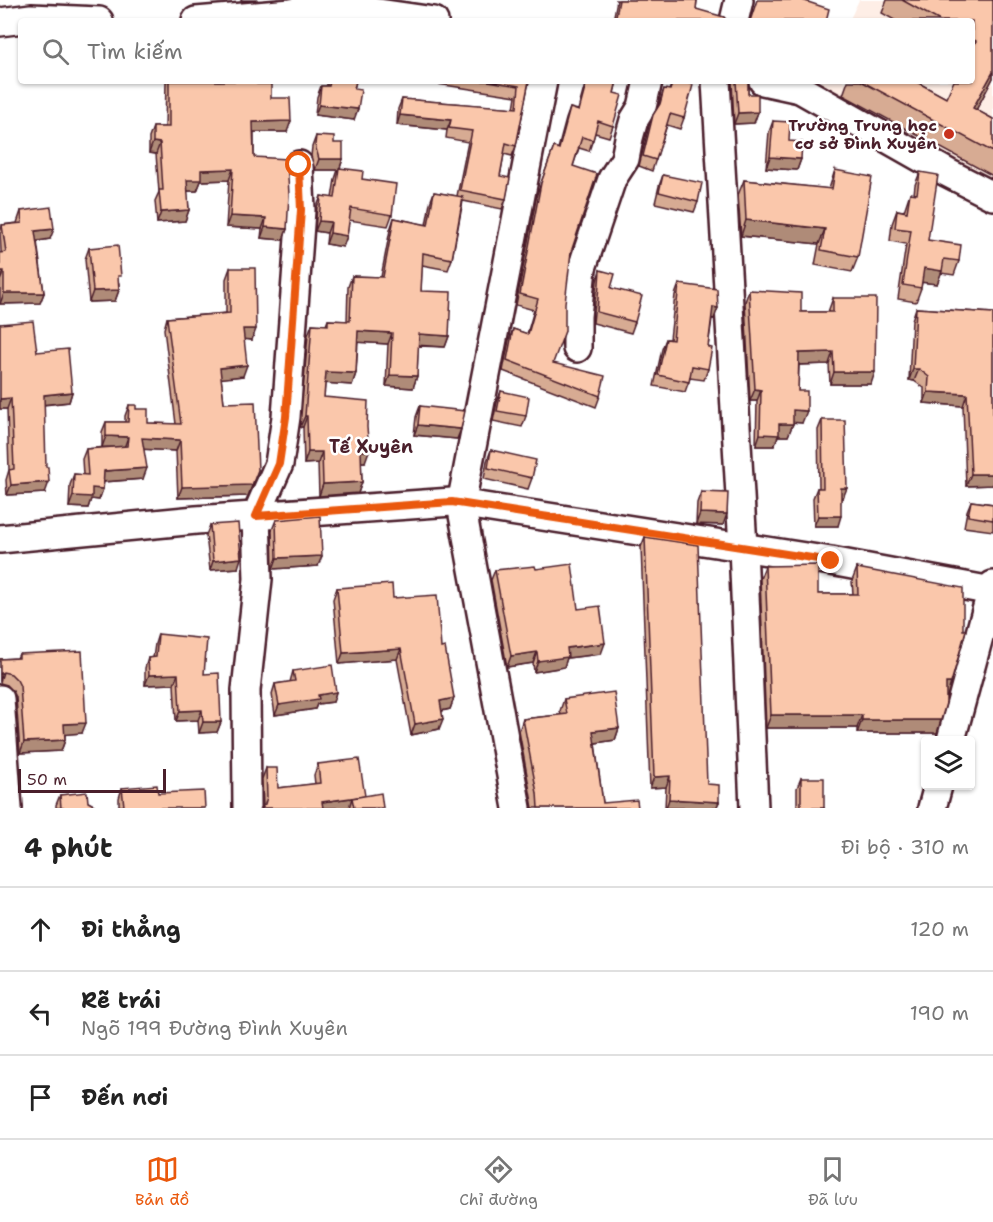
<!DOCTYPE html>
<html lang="vi">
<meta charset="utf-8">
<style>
:root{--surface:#fff;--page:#f2f2f2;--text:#222;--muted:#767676;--line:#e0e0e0;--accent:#ea580c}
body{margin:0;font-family:"Shantell Sans",sans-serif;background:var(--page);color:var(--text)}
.controls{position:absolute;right:18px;bottom:18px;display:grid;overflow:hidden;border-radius:6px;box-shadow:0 2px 4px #0004}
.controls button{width:54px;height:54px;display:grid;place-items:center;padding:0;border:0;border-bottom:2px solid var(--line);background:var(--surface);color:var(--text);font:30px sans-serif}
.scale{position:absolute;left:18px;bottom:15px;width:148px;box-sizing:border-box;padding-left:6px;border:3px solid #4a1f2b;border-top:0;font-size:16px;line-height:21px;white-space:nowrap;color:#4a1f2b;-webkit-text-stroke:4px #fff;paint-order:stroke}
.stop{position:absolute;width:18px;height:18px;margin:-14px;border:4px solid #ea580c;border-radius:50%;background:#fff}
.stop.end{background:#ea580c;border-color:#fff;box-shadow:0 2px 6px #0008}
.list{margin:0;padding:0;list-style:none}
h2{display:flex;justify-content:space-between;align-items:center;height:78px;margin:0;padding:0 24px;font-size:26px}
h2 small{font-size:20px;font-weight:400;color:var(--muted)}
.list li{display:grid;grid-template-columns:39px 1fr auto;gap:18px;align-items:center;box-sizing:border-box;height:84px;padding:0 24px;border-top:2px solid var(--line)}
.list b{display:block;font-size:22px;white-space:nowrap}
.list p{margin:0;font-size:20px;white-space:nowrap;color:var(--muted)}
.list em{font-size:20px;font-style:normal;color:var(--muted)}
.icon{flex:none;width:33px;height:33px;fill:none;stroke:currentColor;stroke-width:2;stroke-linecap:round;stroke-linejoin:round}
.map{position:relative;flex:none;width:993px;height:808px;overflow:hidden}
.search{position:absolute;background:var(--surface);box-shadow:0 2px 4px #0004;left:18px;right:18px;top:18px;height:66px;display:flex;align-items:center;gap:15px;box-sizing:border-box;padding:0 21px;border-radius:6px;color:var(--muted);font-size:22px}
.sheet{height:330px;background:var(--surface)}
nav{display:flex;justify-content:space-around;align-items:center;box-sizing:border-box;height:84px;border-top:2px solid var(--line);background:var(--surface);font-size:16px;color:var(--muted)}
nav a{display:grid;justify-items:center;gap:3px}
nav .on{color:var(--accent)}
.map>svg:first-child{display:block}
.built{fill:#feeee6}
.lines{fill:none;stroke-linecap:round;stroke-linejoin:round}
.minor-casing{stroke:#4a1f2b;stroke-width:32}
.minor{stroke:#fff;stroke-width:27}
.wall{fill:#d7ab93;stroke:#4a1f2b;stroke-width:1.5}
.shaded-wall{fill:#af8b78;stroke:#4a1f2b;stroke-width:1.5}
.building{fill:#fac7ab;stroke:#4a1f2b;stroke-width:1.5}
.route{stroke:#ea580c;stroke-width:8}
.poi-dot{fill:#c8321e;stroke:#fff;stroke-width:2}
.labels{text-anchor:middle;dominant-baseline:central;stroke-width:5;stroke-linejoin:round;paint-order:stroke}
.poi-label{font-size:16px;font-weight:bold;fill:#4a1f2b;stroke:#fff;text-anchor:end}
.neighbourhood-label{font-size:18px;font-weight:bold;fill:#4a1f2b;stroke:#fff}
</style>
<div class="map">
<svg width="993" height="808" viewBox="0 0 993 808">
<rect width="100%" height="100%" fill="#fff"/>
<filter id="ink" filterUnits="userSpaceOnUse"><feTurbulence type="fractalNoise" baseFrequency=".0167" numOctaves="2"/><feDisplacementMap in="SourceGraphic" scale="12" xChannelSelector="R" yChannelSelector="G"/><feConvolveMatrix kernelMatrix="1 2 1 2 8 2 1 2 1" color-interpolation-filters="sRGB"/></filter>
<g filter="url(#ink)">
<polygon class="built" points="859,0 993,0 993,180 818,87 821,81 972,81 972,21 849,21"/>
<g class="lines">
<g class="minor-casing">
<g id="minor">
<polyline points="196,21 291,13 337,7 434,21"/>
<polyline points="734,21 739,0"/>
<polyline points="0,22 31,18 99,21"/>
<polyline points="716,81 743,547 754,808"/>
<polyline points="763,81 800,89 948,173 993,196"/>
<polyline points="577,348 577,316 582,268 612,179 625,159 629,138 634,120 642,107 648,81"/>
<polyline points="0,539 196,520 452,502 831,561 992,591"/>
<polyline points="0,699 8,808"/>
<polyline points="951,740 993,585"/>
<polyline points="247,808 246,690 258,579 256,516 279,464 286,417 301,210 299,165"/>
<polyline points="517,808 461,504 543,81"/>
<polyline points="932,808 938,786"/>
</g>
</g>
<use href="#minor" class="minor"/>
</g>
<g class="wall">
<polygon points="615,0 697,0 696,9 727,21 613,21 617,0"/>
<polygon points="887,0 993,0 993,78 976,110 993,119 993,176 843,95 848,81 915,81 946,98 972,81 972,21 896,21 882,13"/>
<polygon points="166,81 257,81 257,84 271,98 287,132 254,132 254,157 287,229 283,240 261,238 262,229 226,227 229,180 201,181 197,191 187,191 189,210 185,221 157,223 155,201 159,192 156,154 149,153 149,138 153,127 165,127"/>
<polygon points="327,81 356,81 354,89 354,120 315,115 317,97 321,86 327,86"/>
<polygon points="418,81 529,81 516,146 512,156 504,154 500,176 506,199 502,209 463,201 452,259 448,270 422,265 421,291 449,336 445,347 418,346 417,376 413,388 386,386 388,344 358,342 356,373 352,385 325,383 324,397 365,462 361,462 362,482 358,493 319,496 318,463 304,464 303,427 300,427 308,335 312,324 326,325 328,320 347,321 348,287 352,276 381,277 390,230 394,218 426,225 430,203 434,192 457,196 468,142 446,138 447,130 397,125 398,109 402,99 514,108 516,96"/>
<polygon points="586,81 617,81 614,93 613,126 609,137 595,133 589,151 579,148 573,166 571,252 553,363 600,396 596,407 503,371 509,340 513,329 527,334 534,310 516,305 537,194 554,147 558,149 566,119 570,108 578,110"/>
<polygon points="673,81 684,118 680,129 667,125 652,171 639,166 649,126 653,115 658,107 664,89 669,90"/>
<polygon points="732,81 748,81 748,94 758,112 754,123 734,124"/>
<polygon points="773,121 801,159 797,170 766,168 769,132"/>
<polygon points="316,136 343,159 340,168 362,179 392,215 388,226 349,220 347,236 343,247 326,244 327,233 315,231 317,207 321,196 332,198 335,179 338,170 315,170 311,156 312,147"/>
<polygon points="835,170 858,257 852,272 815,265 819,244 741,236 738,195 744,180 829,189"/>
<polygon points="920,172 928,240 959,261 954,275 941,273 937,284 922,282 921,288 916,302 898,299 906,244 890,241 892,224 897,210 904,211 910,193 914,194 915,185"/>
<polygon points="663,175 698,202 694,212 655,203 659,186"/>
<polygon points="21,211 50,239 37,241 44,293 40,303 0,304 0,253 1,253 0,232 2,225 17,223"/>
<polygon points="89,248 119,283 119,290 115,301 89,302 85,259"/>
<polygon points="230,268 252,340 244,339 243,376 221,378 224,403 254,481 248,496 178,498 176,451 144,449 143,479 104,482 103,489 99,500 91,499 88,508 69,507 70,485 74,474 83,475 82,459 86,449 106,447 102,447 102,432 106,422 125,422 125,416 129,405 136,409 148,423 176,424 164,329 167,318 226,313 226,279"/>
<polygon points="600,270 611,288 635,322 631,333 593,323 597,281"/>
<polygon points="679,284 714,319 712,319 708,347 708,369 704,380 690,378 685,392 654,386 662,349 666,339 670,339 675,295"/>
<polygon points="749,290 801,312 828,312 833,298 871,384 830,384 829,364 799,365 798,391 802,423 793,422 788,436 778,436 774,446 756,446 757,401 750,401 745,302"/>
<polygon points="916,308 993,313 993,485 966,486 963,406 924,403 924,388 914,381 909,380 912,320"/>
<polygon points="0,324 37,352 72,392 69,402 44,405 45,493 7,495 6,480 9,470 7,409 0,409"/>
<polygon points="501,391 526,416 522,427 493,421 497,402"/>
<polygon points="420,406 461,429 457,439 414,435 416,417"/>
<polygon points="822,420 843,498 841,498 838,526 814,526 813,498 817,488 819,488 818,430"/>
<polygon points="491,450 532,478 528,489 484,479 487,461"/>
<polygon points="701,492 723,525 696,524 697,503"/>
<polygon points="971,501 993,504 993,531 964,527 967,511"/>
<polygon points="276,520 318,566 273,569 272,530"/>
<polygon points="210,525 238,568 210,570 206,535"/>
<polygon points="645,537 707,784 719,802 716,808 665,808 666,787 650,788 641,547"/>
<polygon points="765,566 818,594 853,594 852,581 857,568 951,683 946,696 937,733 857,733 857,728 766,728 760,579"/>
<polygon points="536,569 578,609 601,654 567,658 564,667 534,672 533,663 507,667 491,580 495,570"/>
<polygon points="337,588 393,598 441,648 454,698 450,709 442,711 439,729 411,735 397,659 339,664 333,599"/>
<polygon points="158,634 204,674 221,722 217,732 199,733 198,720 176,721 174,684 145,685 145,668 148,658 153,658 155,644"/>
<polygon points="19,654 82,733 65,734 65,740 61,751 20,753 16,697 13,691 7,685 0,683 0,659 17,658"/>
<polygon points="293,671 336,692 333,702 317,704 315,709 275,715 272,694 275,684 290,682"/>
<polygon points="564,699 619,728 615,740 595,743 603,803 638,808 533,808 519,731 523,719 561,715 560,711"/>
<polygon points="318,764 365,796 383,808 261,808 263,807 262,779 266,768 278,788 315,784 314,775"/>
<polygon points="801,778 824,808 797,808 797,788"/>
<polygon points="122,788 158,793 205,808 119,806 119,798"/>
<polygon points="60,795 88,802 99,808 56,808 56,805"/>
</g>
<g class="shaded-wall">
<polygon points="241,0 258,0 241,1"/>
<polygon points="993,72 993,78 966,129 973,108"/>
<polygon points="319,105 358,109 354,120 315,115"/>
<polygon points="758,112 754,123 734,124 738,113"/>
<polygon points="400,115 451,120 447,130 397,125"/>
<polygon points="291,121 287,132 249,132 253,122"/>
<polygon points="153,142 160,143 156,154 149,153"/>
<polygon points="770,157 801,159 797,170 766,168"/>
<polygon points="319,159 343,159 339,170 315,170"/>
<polygon points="233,169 229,180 201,181 197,191 183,191 187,180 201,170"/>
<polygon points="189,210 185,221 157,223 161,212"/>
<polygon points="230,216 266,218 262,229 226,227"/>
<polygon points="746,220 825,229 819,244 741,236"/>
<polygon points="319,221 331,222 327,233 315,231"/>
<polygon points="265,227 287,229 283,240 261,238"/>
<polygon points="54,229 50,239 32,242 35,231"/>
<polygon points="330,233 347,236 343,247 326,244"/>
<polygon points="924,268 942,271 937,284 919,282"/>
<polygon points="0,271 4,271 0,281"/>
<polygon points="119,290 115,301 89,302 93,291"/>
<polygon points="4,293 44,293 40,303 0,304"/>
<polygon points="713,307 718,308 714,319 709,318"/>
<polygon points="243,329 256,329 252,340 239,339"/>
<polygon points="358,331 392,333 388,344 354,342"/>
<polygon points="419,334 449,336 445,347 415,345"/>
<polygon points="833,352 829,364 795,365 799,353"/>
<polygon points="247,365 243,376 216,379 220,368"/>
<polygon points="913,369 919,369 914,381 909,380"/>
<polygon points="326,372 356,373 352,385 322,383"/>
<polygon points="834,372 875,372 871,384 830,384"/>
<polygon points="390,375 417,376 413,388 386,386"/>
<polygon points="755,389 761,390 757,401 750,401"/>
<polygon points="72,392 69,402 40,405 44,395"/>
<polygon points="928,392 967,394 963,406 924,403"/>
<polygon points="11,398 7,409 0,409 0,399"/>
<polygon points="793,410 807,411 802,423 789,422"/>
<polygon points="305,416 307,416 303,427 300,427"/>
<polygon points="779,424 793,424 788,436 778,436 774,446 756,446 760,434"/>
<polygon points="418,425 461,429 457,439 414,435"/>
<polygon points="106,436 128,437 124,448 102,447"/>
<polygon points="142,438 180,440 176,451 138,449"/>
<polygon points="361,451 369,451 365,462 357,462"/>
<polygon points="308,452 322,452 318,463 304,464"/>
<polygon points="147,468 143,479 100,482 104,471"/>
<polygon points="258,470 248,496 178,498 182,487"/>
<polygon points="971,474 993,474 993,485 966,486"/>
<polygon points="49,482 45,493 7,495 11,485"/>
<polygon points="362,482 358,493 319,496 323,484"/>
<polygon points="92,488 103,489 99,500 91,499 88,508 69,507 73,496"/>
<polygon points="841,488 847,488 843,498 837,498"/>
<polygon points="700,513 727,514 723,525 696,524"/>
<polygon points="818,516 841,516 838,526 814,526"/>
<polygon points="322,556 318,566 273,569 277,558"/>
<polygon points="241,558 238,568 210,570 213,561"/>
<polygon points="605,643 601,654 567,658 564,667 534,672 538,661 567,648"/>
<polygon points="401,649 397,659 339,664 343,653"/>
<polygon points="537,652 533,663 507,667 511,656"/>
<polygon points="3,672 0,682 0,674"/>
<polygon points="178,674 174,684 145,685 149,675"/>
<polygon points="946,683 951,683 947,696 941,696"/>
<polygon points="336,692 333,702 317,704 315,709 275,715 279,705 318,695"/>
<polygon points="454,698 450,709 436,712 440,701"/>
<polygon points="202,710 198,720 176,721 180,711"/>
<polygon points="771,715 862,715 857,728 766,728"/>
<polygon points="443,719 439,729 411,735 415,724"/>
<polygon points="862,720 941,720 937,733 857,733"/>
<polygon points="203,722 221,722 217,732 199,733"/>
<polygon points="86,723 82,733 60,735 64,724"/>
<polygon points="619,728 615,740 589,744 593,731"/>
<polygon points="65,740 61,751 20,753 24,742"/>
<polygon points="670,776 666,787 650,788 654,777"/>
<polygon points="365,796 352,798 349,808 320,808 322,802"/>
<polygon points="669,799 719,802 716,808 666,808"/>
</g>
<g class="building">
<polygon points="619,0 697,0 696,9 724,17 727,21 615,21"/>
<polygon points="757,0 802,0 829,9 826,21 750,21"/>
<polygon points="902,0 993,0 993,72 973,108 993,119 993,152 861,81 915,81 946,98 954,81 972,81 972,48 976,41 972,39 972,21 940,21"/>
<polygon points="169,81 257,81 257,84 271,84 271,98 290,98 291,121 253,122 254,157 287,159 289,195 287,229 265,227 266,218 230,216 233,169 201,170 201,180 187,180 189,210 161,212 159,190 163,190 160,143 153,142 153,127 169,127"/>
<polygon points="330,81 356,81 354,89 361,90 358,109 319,105 321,86 329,86"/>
<polygon points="488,81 529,81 516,146 506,143 500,176 510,178 506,199 460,190 472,131 449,128 451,120 400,115 402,99 517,108 519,86"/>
<polygon points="587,81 617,81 614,93 622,95 613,126 598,121 593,140 582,137 573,166 597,174 571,252 565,303 565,331 553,363 605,376 600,396 507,360 513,329 528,334 538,299 520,294 541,183 554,147 559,149 570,108 579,111"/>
<polygon points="673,81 682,81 693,85 684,118 670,114 656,160 643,156 653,115 660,104 664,89 670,90"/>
<polygon points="736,81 748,81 748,94 758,94 758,112 738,113"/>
<polygon points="773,121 790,122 789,141 802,142 801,159 770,157"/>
<polygon points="316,136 334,137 334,143 343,143 343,159 319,159 315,145"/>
<polygon points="339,168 363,171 362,179 396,184 392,215 351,208 347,236 330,233 331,222 319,221 321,196 335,198"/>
<polygon points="835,170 872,177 858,257 821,250 825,229 746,220 744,180 832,189"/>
<polygon points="920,172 938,175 928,240 961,245 959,261 944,259 942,271 924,268 921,288 903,285 911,230 895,228 897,210 907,212 910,193 917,194"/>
<polygon points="663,175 702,183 698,202 659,192"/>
<polygon points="434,192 463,197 452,259 423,253 421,291 451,292 449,336 419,334 417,376 390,375 392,333 358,331 356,373 326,372 324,397 368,401 367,427 369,451 361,451 362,482 323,484 322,452 308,452 307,416 305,416 312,324 328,325 328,320 350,321 352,276 383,277 394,218 428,225"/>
<polygon points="51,207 54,229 35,231 44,293 4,293 4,271 0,271 0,253 6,252 2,225 22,223 21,211"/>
<polygon points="118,245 121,276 118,276 119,290 93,291 89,248"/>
<polygon points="230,268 255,268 256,329 243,329 247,365 220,368 224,403 255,402 258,470 252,485 182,487 180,440 142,438 147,468 104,471 103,489 92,488 92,497 73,496 74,474 88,475 86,449 127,446 128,437 106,436 106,422 128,422 129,405 136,405 136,409 148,409 148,423 181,424 167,318 230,313"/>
<polygon points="600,270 615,274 611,288 642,296 635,322 597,312"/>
<polygon points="679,284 717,289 718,308 713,307 708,347 712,348 708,369 692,366 689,382 658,375 666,339 673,340"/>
<polygon points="749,290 801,293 801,312 833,312 833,298 876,298 875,372 834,372 833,352 799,353 798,391 807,391 807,411 793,410 793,424 779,424 779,435 760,434 761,390 755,389"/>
<polygon points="916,308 993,313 993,474 971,474 967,394 928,392 929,377 919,369 913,369"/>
<polygon points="33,321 37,352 68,349 72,392 44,395 46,467 48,467 49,482 11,485 9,470 14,469 11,398 0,399 0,324"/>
<polygon points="501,391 529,397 526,416 497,411"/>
<polygon points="420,406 465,411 461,429 418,425"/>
<polygon points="822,420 845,420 847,488 841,488 841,516 818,516 817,488 823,488"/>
<polygon points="491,450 536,460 532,478 488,468"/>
<polygon points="701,492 728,493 727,514 700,513"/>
<polygon points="971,501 993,504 993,520 968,516"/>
<polygon points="320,516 322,556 277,558 276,520"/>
<polygon points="238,523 241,558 213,561 210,525"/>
<polygon points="645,537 698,545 707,784 719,785 719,802 669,799 670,776 654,777"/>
<polygon points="572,564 578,609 600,606 605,643 567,648 568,657 538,661 537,652 511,656 495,570 535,566 536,569"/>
<polygon points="818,565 818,594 858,594 857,568 963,588 963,630 966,630 951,683 946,683 946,703 941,720 862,720 862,715 771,715 765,566"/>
<polygon points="392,584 393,598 437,595 441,648 445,647 454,698 440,701 443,719 415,724 401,649 343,653 337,588"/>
<polygon points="158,634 207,639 204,674 219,673 221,722 203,722 202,710 180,711 178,674 149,675 148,658 156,657"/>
<polygon points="82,651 86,723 64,724 65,740 24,742 20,686 17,680 11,674 3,672 0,674 0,659 19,658 19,654"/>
<polygon points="332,665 336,692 318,695 319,699 279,705 275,684 295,681 293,671"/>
<polygon points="614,692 619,728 593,731 603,803 637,800 638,808 538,808 537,793 523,719 567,714 564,699"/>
<polygon points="359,759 365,796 322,802 323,808 261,808 265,804 267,797 266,768 277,768 278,788 320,783 318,764"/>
<rect x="801" y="778" width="23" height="30"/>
<polygon points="157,785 158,793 204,791 205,808 103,808 124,806 122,788"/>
<polygon points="87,792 88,802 99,808 61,808 60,795"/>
<polygon points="381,793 383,808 354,808 352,798"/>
</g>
</g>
<g class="lines" filter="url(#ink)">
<polyline class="route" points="299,165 301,210 286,417 279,464 256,516 452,502 831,561"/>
</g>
<circle class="poi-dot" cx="949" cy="134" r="6"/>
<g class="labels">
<g class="poi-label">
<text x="937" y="125">Trường Trung học<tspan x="937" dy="18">cơ sở Đình Xuyên</tspan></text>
</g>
<g class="neighbourhood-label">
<text x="371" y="447">Tế Xuyên</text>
</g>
</g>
</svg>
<div class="controls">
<button><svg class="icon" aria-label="layers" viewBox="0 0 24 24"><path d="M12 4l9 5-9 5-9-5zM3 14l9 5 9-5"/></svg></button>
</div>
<div class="scale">50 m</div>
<div class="stop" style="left:299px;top:165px"></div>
<div class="stop end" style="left:831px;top:561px"></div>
<div class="search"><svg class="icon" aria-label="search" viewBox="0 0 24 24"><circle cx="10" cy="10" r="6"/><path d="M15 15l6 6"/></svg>Tìm kiếm</div>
</div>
<section class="sheet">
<h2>4 phút<small>Đi bộ · 310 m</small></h2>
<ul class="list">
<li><svg class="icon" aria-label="ahead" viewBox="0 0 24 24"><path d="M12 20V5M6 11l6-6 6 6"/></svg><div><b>Đi thẳng</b></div><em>120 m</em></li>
<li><svg class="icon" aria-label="left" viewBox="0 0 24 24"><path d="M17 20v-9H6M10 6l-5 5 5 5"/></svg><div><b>Rẽ trái</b><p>Ngõ 199 Đường Đình Xuyên</p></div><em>190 m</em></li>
<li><svg class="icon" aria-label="arrive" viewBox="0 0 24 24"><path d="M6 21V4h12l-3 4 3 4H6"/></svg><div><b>Đến nơi</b></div></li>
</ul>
</section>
<nav>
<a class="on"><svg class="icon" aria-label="map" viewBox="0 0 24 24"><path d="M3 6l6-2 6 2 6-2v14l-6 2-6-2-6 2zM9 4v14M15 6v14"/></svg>Bản đồ</a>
<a><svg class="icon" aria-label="directions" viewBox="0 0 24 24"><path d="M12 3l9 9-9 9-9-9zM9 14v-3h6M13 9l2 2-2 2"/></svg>Chỉ đường</a>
<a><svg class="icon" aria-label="saved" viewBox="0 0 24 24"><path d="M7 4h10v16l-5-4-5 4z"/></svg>Đã lưu</a>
</nav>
